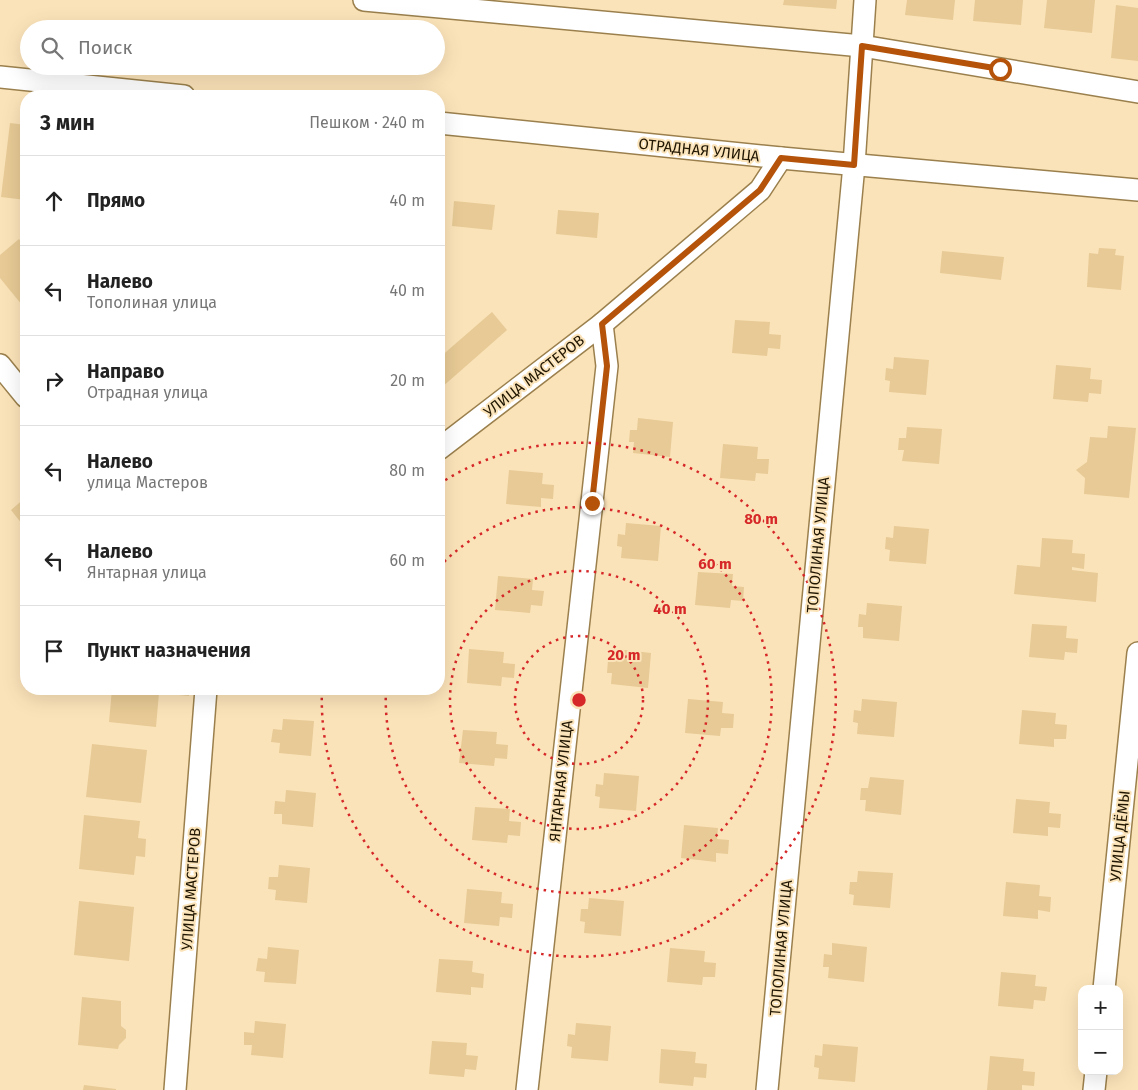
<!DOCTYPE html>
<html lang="ru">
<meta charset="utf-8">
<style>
:root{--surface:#fff;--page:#f2f2f2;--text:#222;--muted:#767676;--line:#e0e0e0}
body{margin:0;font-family:"Fira Sans",sans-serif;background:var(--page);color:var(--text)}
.controls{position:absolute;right:15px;bottom:15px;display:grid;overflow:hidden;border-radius:10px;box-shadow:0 5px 20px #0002}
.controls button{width:45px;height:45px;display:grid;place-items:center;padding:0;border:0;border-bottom:1px solid var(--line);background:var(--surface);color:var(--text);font:25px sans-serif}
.stop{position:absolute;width:15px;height:15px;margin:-11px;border:4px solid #b45309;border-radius:50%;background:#fff}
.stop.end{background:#b45309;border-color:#fff;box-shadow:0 1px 5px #0008}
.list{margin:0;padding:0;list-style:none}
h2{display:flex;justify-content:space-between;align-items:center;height:65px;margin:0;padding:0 20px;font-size:21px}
h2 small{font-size:16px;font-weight:400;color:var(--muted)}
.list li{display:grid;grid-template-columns:32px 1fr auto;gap:15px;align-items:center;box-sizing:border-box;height:90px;padding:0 20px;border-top:1px solid var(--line)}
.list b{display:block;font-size:19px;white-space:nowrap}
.list p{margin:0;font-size:16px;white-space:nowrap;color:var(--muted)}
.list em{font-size:16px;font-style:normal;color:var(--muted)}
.icon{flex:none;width:28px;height:28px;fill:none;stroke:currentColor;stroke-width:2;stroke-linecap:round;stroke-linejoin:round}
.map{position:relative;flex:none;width:1138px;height:1090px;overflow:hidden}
.search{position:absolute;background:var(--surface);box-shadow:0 5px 20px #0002;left:20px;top:20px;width:425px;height:55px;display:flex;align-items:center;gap:12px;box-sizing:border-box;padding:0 18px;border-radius:28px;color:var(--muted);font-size:19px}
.panel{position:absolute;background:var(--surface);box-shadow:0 5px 20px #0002;left:20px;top:90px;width:425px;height:605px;border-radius:20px}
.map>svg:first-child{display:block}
.building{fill:#e7ca95}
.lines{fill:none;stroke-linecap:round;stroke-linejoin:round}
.street-casing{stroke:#9b804d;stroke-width:24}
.street{stroke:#fff;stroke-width:21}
.route{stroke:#b45309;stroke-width:6}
.ring{fill:none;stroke:#d62828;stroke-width:2.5;stroke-dasharray:2.5 5}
.labels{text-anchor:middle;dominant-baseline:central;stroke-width:4;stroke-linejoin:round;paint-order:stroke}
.street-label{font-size:15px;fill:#201602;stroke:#fbe3b9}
.centre{fill:#d62828;stroke:#fbe3b9;stroke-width:2.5}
.ring-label{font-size:15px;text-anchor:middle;font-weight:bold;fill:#d62828;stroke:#fbe3b9;stroke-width:4;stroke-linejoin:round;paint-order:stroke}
</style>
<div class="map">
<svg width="1138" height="1090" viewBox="0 0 1138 1090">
<rect width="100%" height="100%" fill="#fbe3b9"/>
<g class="building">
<polygon points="784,0 837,0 836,9 783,5"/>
<polygon points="907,0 955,0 953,20 905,15"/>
<polygon points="975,0 1023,0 1021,25 973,21"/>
<polygon points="1047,0 1095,0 1092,33 1044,28"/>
<polygon points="1116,5 1138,8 1138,61 1111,58"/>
<polygon points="10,123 26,125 26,200 1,197"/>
<polygon points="454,201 495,205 492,230 452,226"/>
<polygon points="558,210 599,213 597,238 556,234"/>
<polygon points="19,239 26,248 26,302 22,305 0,278 0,255"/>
<polygon points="1099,248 1116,249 1115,255 1124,256 1121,290 1087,287 1089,253 1098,254"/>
<polygon points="942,251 1004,257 1001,280 940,273"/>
<polygon points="492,312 507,330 441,388 439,385 439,358"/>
<polygon points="735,320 770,322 769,334 781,335 780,349 768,348 767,356 732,353"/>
<polygon points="894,357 929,360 926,395 889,392 890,381 885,380 886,368 893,369"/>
<polygon points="1056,365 1091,368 1090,379 1102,380 1101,394 1089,393 1088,402 1053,399"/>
<polygon points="638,418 673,422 670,457 633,453 634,442 629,442 630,430 637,430"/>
<polygon points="1108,426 1136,428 1129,498 1084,494 1085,478 1076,470 1087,462 1090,437 1107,438"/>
<polygon points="907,427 942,429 939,464 902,461 904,450 898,450 899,438 906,438"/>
<polygon points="723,444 758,447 757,459 769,459 768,474 756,473 755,481 720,478"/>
<polygon points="509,470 543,473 542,484 554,485 553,499 541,498 541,507 506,504"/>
<polygon points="26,497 26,529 11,510"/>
<polygon points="626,523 661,526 658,561 621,558 622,547 617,546 618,534 625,535"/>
<polygon points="894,526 929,529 926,564 889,561 890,550 885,549 886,537 893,538"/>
<polygon points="1042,538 1073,540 1072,553 1085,554 1084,569 1072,567 1072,570 1098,573 1096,602 1014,594 1017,565 1040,567"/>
<polygon points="698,572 733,574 732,586 744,587 743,601 731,600 730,608 695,605"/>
<polygon points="498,576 533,579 532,590 544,591 542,606 531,605 530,613 495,610"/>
<polygon points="867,603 902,606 899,641 863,638 863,627 858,627 859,614 866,615"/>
<polygon points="1032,624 1067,626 1066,638 1078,639 1077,653 1065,652 1064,660 1029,657"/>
<polygon points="469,649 504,652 503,663 515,664 514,678 502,677 501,686 467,683"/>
<polygon points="616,649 651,653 648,688 611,684 612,673 607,673 608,660 615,661"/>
<polygon points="112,689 189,689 189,696 159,693 156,727 109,722"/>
<polygon points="688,699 723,702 722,713 734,714 733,728 721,728 720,736 685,733"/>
<polygon points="862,699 897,702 894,737 857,734 858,723 853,722 854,710 861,711"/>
<polygon points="1022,710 1056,713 1055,724 1067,725 1066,739 1054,739 1054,747 1019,744"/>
<polygon points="283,719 314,721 311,756 279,753 280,743 271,742 273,729 282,730"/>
<polygon points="463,730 497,732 496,744 508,745 507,759 495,758 494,766 459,763"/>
<polygon points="92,744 147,750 141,803 86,797"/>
<polygon points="604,773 639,776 636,811 599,808 600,797 595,796 596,784 603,785"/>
<polygon points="870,777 904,780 901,815 865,811 866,800 860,800 861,788 868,788"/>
<polygon points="286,790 316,793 313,827 282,824 282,814 274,814 275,801 285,802"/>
<polygon points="1016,799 1050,802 1049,813 1061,814 1060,828 1048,827 1048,836 1013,833"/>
<polygon points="475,807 510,809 509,821 521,822 520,836 508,835 507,843 472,840"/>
<polygon points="84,815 140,821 138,838 146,839 145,857 136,856 134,875 79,869"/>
<polygon points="684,825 718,828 717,839 729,840 728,854 716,853 716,862 681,858"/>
<polygon points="279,865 310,868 307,903 275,900 276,890 268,889 269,877 278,877"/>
<polygon points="858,871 893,873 890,908 853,905 854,895 849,894 850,882 857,882"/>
<polygon points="1006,882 1040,885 1039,896 1051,897 1050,912 1038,910 1038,919 1003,916"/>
<polygon points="467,889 502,892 501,903 513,904 512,918 500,917 499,926 464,923"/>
<polygon points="589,898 624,901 621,936 584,933 585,922 580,921 581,909 588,909"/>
<polygon points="79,901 134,907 129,961 74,955"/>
<polygon points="832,943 867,947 864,982 828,978 829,967 823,967 824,954 832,955"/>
<polygon points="268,947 299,950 296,984 264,982 265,972 256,971 258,958 267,959"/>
<polygon points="670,948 705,951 704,962 716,963 715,977 703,977 702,985 667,982"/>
<polygon points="439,959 473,961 472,972 484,974 483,988 471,987 471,995 436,992"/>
<polygon points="1001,972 1036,975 1035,986 1047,987 1045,1001 1034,1000 1033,1009 998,1006"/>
<polygon points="82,997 121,1001 121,1026 126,1030 126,1038 119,1045 118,1049 78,1045"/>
<polygon points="255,1021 286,1024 283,1058 251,1055 252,1045 244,1045 244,1032 254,1033"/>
<polygon points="576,1023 611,1026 608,1061 571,1058 572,1047 567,1046 568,1034 575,1035"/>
<polygon points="432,1041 467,1043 466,1055 478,1056 476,1070 465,1069 464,1077 429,1074"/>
<polygon points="823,1044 858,1047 855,1082 818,1079 819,1068 814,1067 815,1055 822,1056"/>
<polygon points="661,1049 696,1052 695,1063 707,1064 706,1078 694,1077 693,1086 659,1083"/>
<polygon points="990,1056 1024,1059 1023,1071 1035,1072 1034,1086 1022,1085 1022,1090 987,1090"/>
<polygon points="84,1085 116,1089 116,1090 83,1090"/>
</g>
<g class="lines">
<g class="street-casing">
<g id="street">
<polyline points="364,0 862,46 1138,92"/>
<polyline points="0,77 184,96"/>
<polyline points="439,123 781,158 1138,190"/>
<polyline points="0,365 26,397"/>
<polyline points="439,449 602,324 760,190 781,158"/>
<polyline points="1104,989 1138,653"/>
<polyline points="175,1090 206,689"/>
<polyline points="527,1090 607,366 602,324"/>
<polyline points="767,1090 854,165 865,0"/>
<polyline points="1094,1090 1096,1071"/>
</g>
</g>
<use href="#street" class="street"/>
</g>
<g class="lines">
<polyline class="route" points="592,503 607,366 602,324 760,190 781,158 854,165 862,46 1000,69"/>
</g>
<g class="ring">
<circle cx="579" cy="700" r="64"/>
<circle cx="579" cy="700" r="129"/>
<path d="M439 567A193 193 0 1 1 386 690"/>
<path d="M439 484A257 257 0 1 1 322 689"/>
</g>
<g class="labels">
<g class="street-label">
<text transform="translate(699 150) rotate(6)">ОТРАДНАЯ УЛИЦА</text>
<text transform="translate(534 376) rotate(-38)">УЛИЦА МАСТЕРОВ</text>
<text transform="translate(818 545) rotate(-85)">ТОПОЛИНАЯ УЛИЦА</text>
<text transform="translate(561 781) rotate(-84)">ЯНТАРНАЯ УЛИЦА</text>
<text transform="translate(1120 836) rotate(-84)">УЛИЦА ДЁМЫ</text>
<text transform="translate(191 889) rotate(-86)">УЛИЦА МАСТЕРОВ</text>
<text transform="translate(781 948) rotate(-85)">ТОПОЛИНАЯ УЛИЦА</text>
</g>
</g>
<circle cx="579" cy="700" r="8" class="centre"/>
<g class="ring-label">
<text x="761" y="524">80 m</text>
<text x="715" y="569">60 m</text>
<text x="670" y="614">40 m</text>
<text x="624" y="660">20 m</text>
</g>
</svg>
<div class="controls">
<button>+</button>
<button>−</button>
</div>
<div class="stop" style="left:1000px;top:69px"></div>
<div class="stop end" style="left:592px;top:503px"></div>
<div class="search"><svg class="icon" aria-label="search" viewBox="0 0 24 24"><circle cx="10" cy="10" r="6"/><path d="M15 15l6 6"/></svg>Поиск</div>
<section class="panel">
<h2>3 мин<small>Пешком · 240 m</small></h2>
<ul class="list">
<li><svg class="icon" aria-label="ahead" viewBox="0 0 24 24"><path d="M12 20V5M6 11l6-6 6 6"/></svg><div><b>Прямо</b></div><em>40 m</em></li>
<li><svg class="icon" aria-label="left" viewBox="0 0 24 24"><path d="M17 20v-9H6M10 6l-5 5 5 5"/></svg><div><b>Налево</b><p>Тополиная улица</p></div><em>40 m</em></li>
<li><svg class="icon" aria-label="right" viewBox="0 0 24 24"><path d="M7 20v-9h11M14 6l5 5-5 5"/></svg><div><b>Направо</b><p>Отрадная улица</p></div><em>20 m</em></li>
<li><svg class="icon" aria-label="left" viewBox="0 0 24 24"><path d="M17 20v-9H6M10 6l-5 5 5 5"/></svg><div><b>Налево</b><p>улица Мастеров</p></div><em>80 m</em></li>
<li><svg class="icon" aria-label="left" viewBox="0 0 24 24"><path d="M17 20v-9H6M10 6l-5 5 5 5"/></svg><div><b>Налево</b><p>Янтарная улица</p></div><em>60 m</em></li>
<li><svg class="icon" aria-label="arrive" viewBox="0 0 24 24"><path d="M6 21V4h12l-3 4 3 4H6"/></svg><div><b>Пункт назначения</b></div></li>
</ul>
</section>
</div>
